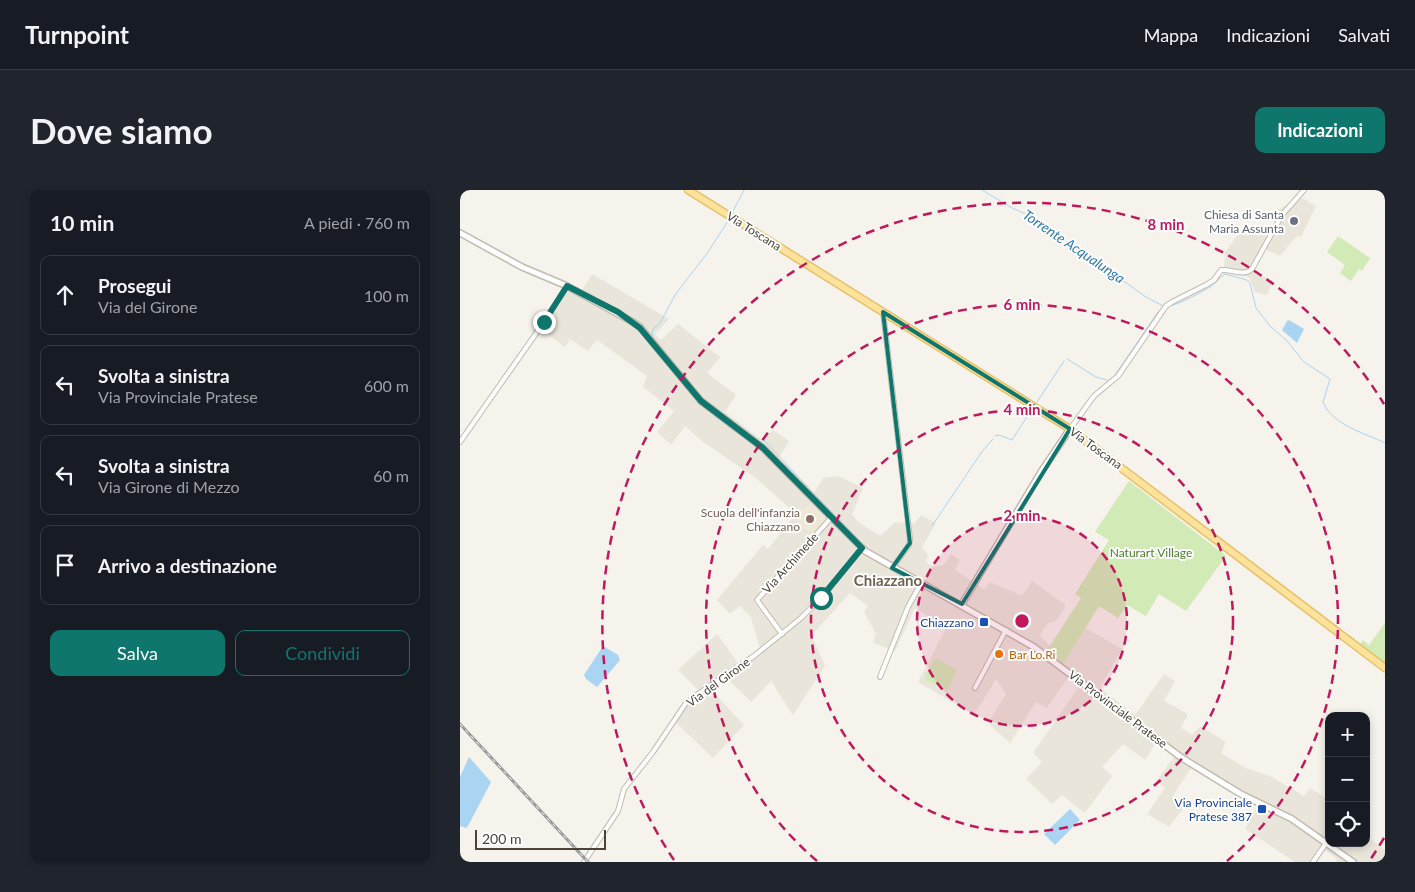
<!DOCTYPE html>
<html lang="it">
<meta charset="utf-8">
<style>
:root{--surface:#171b24;--page:#20242c;--text:#f1f3f6;--muted:#9ea1a6;--line:#363941;--accent:#0f766e}
body{margin:0;font-family:Lato,sans-serif;background:var(--page);color:var(--text)}
.controls{position:absolute;right:15px;bottom:15px;display:grid;overflow:hidden;border-radius:10px;box-shadow:0 2px 8px #0003}
.controls button{width:45px;height:45px;display:grid;place-items:center;padding:0;border:0;border-bottom:1px solid var(--line);background:var(--surface);color:var(--text);font:25px sans-serif}
.scale{position:absolute;left:15px;bottom:12px;width:131px;box-sizing:border-box;padding-left:5px;border:2px solid #4b4439;border-top:0;font-size:14px;line-height:18px;white-space:nowrap;color:#4b4439;-webkit-text-stroke:4px #fff;paint-order:stroke}
.stop{position:absolute;width:15px;height:15px;margin:-11px;border:4px solid #0f766e;border-radius:50%;background:#fff}
.stop.end{background:#0f766e;border-color:#fff;box-shadow:0 1px 5px #0008}
.list{margin:0;padding:0;list-style:none}
h2{display:flex;justify-content:space-between;align-items:center;height:65px;margin:0;padding:0 20px;font-size:21px}
h2 small{font-size:16px;font-weight:400;color:var(--muted)}
.list li{display:grid;grid-template-columns:32px 1fr auto;gap:15px;align-items:center;box-sizing:border-box;height:80px;margin:0 10px 10px;padding:0 10px;border:1px solid var(--line);border-radius:10px}
.list b{display:block;font-size:19px;white-space:nowrap}
.list p{margin:0;font-size:16px;white-space:nowrap;color:var(--muted)}
.list em{font-size:16px;font-style:normal;color:var(--muted)}
.actions{display:flex;gap:10px;padding:15px 20px}
.actions a{flex:1;padding:11px 0;border:1px solid var(--accent);border-radius:10px;text-align:center;font-size:18px;color:var(--accent)}
.actions .main{background:var(--accent);color:#fff}
.icon{flex:none;width:28px;height:28px;fill:none;stroke:currentColor;stroke-width:2;stroke-linecap:round;stroke-linejoin:round}
.map{position:relative;flex:none;width:925px;height:672px;overflow:hidden;border-radius:10px}
header{display:flex;align-items:center;gap:30px;box-sizing:border-box;height:70px;padding:0 25px;background:var(--surface);border-bottom:1px solid var(--line)}
header strong{font-size:24px}
nav{display:flex;gap:28px;margin-inline-start:auto;font-size:18px}
.intro{display:flex;align-items:center;justify-content:space-between;box-sizing:border-box;height:120px;padding:0 30px}
h1{margin:0;font-size:35px}
.button{padding:12px 22px;border-radius:10px;background:var(--accent);color:#fff;font-size:18px;font-weight:700}
main{display:flex;gap:30px;padding:0 30px}
aside{flex:1;background:var(--surface);border-radius:10px;box-shadow:0 2px 8px #0003}
.map>svg:first-child{display:block}
.residential{fill:#eae5da}
.education{fill:#efe8d6}
.green{fill:#d2eab5}
.water{fill:#a9d4f2}
.lines{fill:none;stroke-linecap:round;stroke-linejoin:round}
.stream{stroke:#a9d4f2;stroke-width:1}
.minor-casing{stroke:#c2bbae;stroke-width:6}
.tertiary-casing{stroke:#c2bbae;stroke-width:8}
.primary-casing{stroke:#e6c16a;stroke-width:9}
.minor{stroke:#fff;stroke-width:4}
.tertiary{stroke:#fff;stroke-width:5}
.primary{stroke:#ffe39c;stroke-width:6}
.rail-casing{stroke:#9a9a9a;stroke-width:3}
.rail{stroke:#fff;stroke-width:1;stroke-dasharray:4;stroke-linecap:butt}
.route{stroke:#0f766e;stroke-width:6}
.marked{fill:none;stroke:#0f766e;stroke-width:4;stroke-linejoin:round}
.ring{fill:none;stroke:#c2185b;stroke-width:2.5;stroke-dasharray:9 6}
.worship-dot{fill:#6b7280;stroke:#fff;stroke-width:2}
.education-dot{fill:#8d6e63;stroke:#fff;stroke-width:2}
.transit-dot{fill:#1a4fb4;stroke:#fff;stroke-width:2}
.food-dot{fill:#e8710a;stroke:#fff;stroke-width:2}
.labels{text-anchor:middle;dominant-baseline:central;stroke-width:4;stroke-linejoin:round;paint-order:stroke}
.worship-label{font-size:12px;fill:#5b616d;stroke:#fff;text-anchor:end}
.street-label{font-size:12px;fill:#4b4439;stroke:#fff}
.education-label{font-size:12px;fill:#785e54;stroke:#fff;text-anchor:end}
.park-label{font-size:12px;fill:#4a7f2a;stroke:#fff}
.transit-label{font-size:12px;fill:#164399;stroke:#fff;text-anchor:end}
.food-label{font-size:12px;fill:#c56008;stroke:#fff;text-anchor:start}
.water-label{font-size:14px;font-style:italic;fill:#2e7ab2;stroke:#fff}
.quarter-label{font-size:15px;font-weight:bold;fill:#6e6250;stroke:#fff}
.centre{fill:#c2185b;stroke:#fff;stroke-width:2.5}
.ring-label{font-size:15px;text-anchor:middle;font-weight:bold;fill:#c2185b;stroke:#fff;stroke-width:4;stroke-linejoin:round;paint-order:stroke}
</style>
<header>
<strong>Turnpoint</strong>
<nav><a>Mappa</a><a>Indicazioni</a><a>Salvati</a></nav>
</header>
<div class="intro"><h1>Dove siamo</h1><a class="button">Indicazioni</a></div>
<main>
<aside>
<h2>10 min<small>A piedi · 760 m</small></h2>
<ul class="list">
<li><svg class="icon" aria-label="ahead" viewBox="0 0 24 24"><path d="M12 20V5M6 11l6-6 6 6"/></svg><div><b>Prosegui</b><p>Via del Girone</p></div><em>100 m</em></li>
<li><svg class="icon" aria-label="left" viewBox="0 0 24 24"><path d="M17 20v-9H6M10 6l-5 5 5 5"/></svg><div><b>Svolta a sinistra</b><p>Via Provinciale Pratese</p></div><em>600 m</em></li>
<li><svg class="icon" aria-label="left" viewBox="0 0 24 24"><path d="M17 20v-9H6M10 6l-5 5 5 5"/></svg><div><b>Svolta a sinistra</b><p>Via Girone di Mezzo</p></div><em>60 m</em></li>
<li><svg class="icon" aria-label="arrive" viewBox="0 0 24 24"><path d="M6 21V4h12l-3 4 3 4H6"/></svg><div><b>Arrivo a destinazione</b></div></li>
</ul>
<div class="actions"><a class="main">Salva</a><a>Condividi</a></div>
</aside>
<div class="map">
<svg width="925" height="672" viewBox="0 0 925 672">
<rect width="100%" height="100%" fill="#f6f3ec"/>
<g class="residential">
<polygon points="842,8 856,16 841,47 837,46 820,66 805,59 793,80 798,85 805,87 812,94 807,105 795,102 789,87 764,82 765,62 780,42 787,46 794,38 807,47 815,36 813,23 826,15"/>
<polygon points="132,84 209,129 195,144 201,150 218,134 260,167 247,183 276,205 265,222 302,250 313,240 329,251 319,268 354,303 363,288 379,286 403,298 392,324 398,332 420,346 435,332 454,334 461,325 476,333 462,357 468,365 466,372 474,377 484,375 491,364 500,370 495,380 524,399 530,392 562,406 572,391 606,415 596,431 588,433 580,445 590,456 586,462 603,475 626,438 662,459 640,498 675,525 704,484 715,491 704,511 728,524 721,538 732,545 740,536 766,552 761,563 786,578 810,586 844,606 850,598 869,610 869,623 866,627 869,629 869,653 906,653 907,646 925,660 925,672 876,672 877,669 866,660 857,672 835,672 785,639 797,617 731,578 712,607 724,617 709,637 687,624 705,598 696,591 715,566 696,552 685,570 663,554 642,577 652,586 625,623 602,605 592,614 566,589 582,572 573,563 618,498 608,487 587,518 576,512 550,553 528,533 546,504 536,489 514,525 458,492 486,438 455,418 435,461 413,453 416,444 404,422 408,416 390,403 350,447 355,453 365,476 333,525 311,491 291,512 268,489 252,501 284,535 253,568 212,529 226,509 238,500 218,480 257,444 278,473 300,459 291,427 280,416 270,424 257,410 303,355 308,359 336,324 296,288 242,251 225,236 211,255 197,242 214,221 183,197 187,186 137,150 128,161 110,149 105,157 78,137 105,93 122,100"/>
</g>
<polygon class="education" points="351,312 364,327 365,329 352,344 333,328"/>
<g class="green">
<polygon points="878,46 910,68 902,81 899,79 891,91 880,83 885,75 867,62"/>
<polygon points="669,291 766,366 726,421 699,404 686,426 667,415 658,428 639,416 603,475 586,462 621,408 615,404 649,350 635,342"/>
<polygon points="925,433 925,474 900,454 903,450 909,455"/>
<polygon points="475,468 497,480 487,500 464,489"/>
</g>
<g class="water">
<polygon points="829,130 844,139 837,153 822,140 827,131"/>
<polygon points="143,456 158,465 160,470 137,497 126,489 124,485"/>
<polygon points="9,567 31,592 8,636 6,638 0,636 0,587"/>
<polygon points="610,619 620,630 595,655 584,644"/>
</g>
<g class="lines">
<g class="stream">
<polyline points="522,0 552,18 573,27 599,48 651,82 686,107 703,116"/>
<polyline points="272,23 284,0"/>
<path d="M713,115c6,-1 31,-14 37,-18 5,-3 9,-9 15,-13l22,6 3,3 6,25 14,18 17,15 17,21 26,17 -7,23c9,23 42,31 62,41"/>
<polyline points="193,149 192,143 193,139 200,133 215,105 248,62 268,31"/>
<polyline points="607,169 636,187 650,191"/>
<polyline points="653,188 698,122"/>
<polyline points="577,212 604,171"/>
<polyline points="535,246 539,245 552,250 572,219"/>
<polyline points="302,248 389,341"/>
<polyline points="472,336 521,263 533,249"/>
</g>
<g class="minor-casing">
<g id="minor">
<polyline points="423,122 450,349 449,355 433,377"/>
<path d="M610,239l24,-33 24,-20 48,-70 6,-4 34,-17 8,-5 7,-10c11,-1 22,7 31,-1l30,-54 22,-25"/>
<polyline points="0,252 84,132 107,96"/>
<polyline points="322,444 297,410 371,328"/>
<polyline points="420,487 448,417 461,393"/>
<polyline points="515,498 546,440"/>
<polyline points="124,672 158,621 164,599 193,562 226,513 254,493 294,466 341,428 361,408 402,358"/>
<polyline points="853,672 866,653"/>
</g>
</g>
<g class="tertiary-casing">
<g id="tertiary">
<polyline points="0,43 62,77 107,96 173,132 180,137 241,211 303,258 405,361 574,457 722,568 779,603 832,629 893,672"/>
<polyline points="502,414 581,282 610,239"/>
</g>
</g>
<g class="primary-casing">
<polyline id="primary" points="228,0 610,239 925,478"/>
</g>
<use href="#minor" class="minor"/>
<use href="#tertiary" class="tertiary"/>
<use href="#primary" class="primary"/>
<g class="rail-casing">
<polyline id="rail" points="0,534 128,672"/>
</g>
<use href="#rail" class="rail"/>
</g>
<g class="lines">
<polyline class="route" points="84,132 107,96 158,122 180,138 241,211 303,258 402,358 361,408"/>
</g>
<path class="marked" d="M423,122l187,117 -108,175 -70,-36 18,-25z"/>
<circle cx="562" cy="431" r="105" fill="#c2185b" fill-opacity=".12"/>
<g class="ring">
<circle cx="562" cy="431" r="105"/>
<circle cx="562" cy="431" r="211"/>
<path d="M357 671A316 316 0 1 1 767 671"/>
<path d="M924 648A422 422 0 0 1 910 670M214 670A422 422 0 1 1 924 214"/>
</g>
<circle class="worship-dot" cx="834" cy="31" r="5"/>
<circle class="education-dot" cx="350" cy="329" r="5"/>
<g class="transit-dot">
<rect x="519" y="427" width="10" height="10" rx="2.5"/>
<rect x="797" y="614" width="10" height="10" rx="2.5"/>
</g>
<circle class="food-dot" cx="539" cy="464" r="5"/>
<g class="labels">
<g class="worship-label">
<text x="824" y="24">Chiesa di Santa<tspan x="824" dy="14">Maria Assunta</tspan></text>
</g>
<g class="street-label">
<text transform="translate(294 41) rotate(32)">Via Toscana</text>
<text transform="translate(636 258) rotate(36)">Via Toscana</text>
<text transform="translate(330 373) rotate(-48)">Via Archimede</text>
<text transform="translate(258 492) rotate(-36)">Via del Girone</text>
<text transform="translate(658 519) rotate(37)">Via Provinciale Pratese</text>
</g>
<g class="education-label">
<text x="340" y="322">Scuola dell'infanzia<tspan x="340" dy="14">Chiazzano</tspan></text>
</g>
<g class="park-label">
<text x="691" y="362">Naturart Village</text>
</g>
<g class="transit-label">
<text x="514" y="432">Chiazzano</text>
<text x="792" y="612">Via Provinciale<tspan x="792" dy="14">Pratese 387</tspan></text>
</g>
<g class="food-label">
<text x="549" y="464">Bar Lo.Ri</text>
</g>
<g class="water-label">
<text transform="translate(614 56) rotate(34)">Torrente Acqualunga</text>
</g>
<g class="quarter-label">
<text x="428" y="390">Chiazzano</text>
</g>
</g>
<circle cx="562" cy="431" r="8" class="centre"/>
<g class="ring-label">
<text x="706" y="40">8 min</text>
<text x="562" y="120">6 min</text>
<text x="562" y="225">4 min</text>
<text x="562" y="331">2 min</text>
</g>
</svg>
<div class="controls">
<button>+</button>
<button>−</button>
<button><svg class="icon" aria-label="locate" viewBox="0 0 24 24"><circle cx="12" cy="12" r="6"/><path d="M12 2v4M12 18v4M2 12h4M18 12h4"/></svg></button>
</div>
<div class="scale">200 m</div>
<div class="stop" style="left:361px;top:408px"></div>
<div class="stop end" style="left:84px;top:132px"></div>
</div>
</main>
